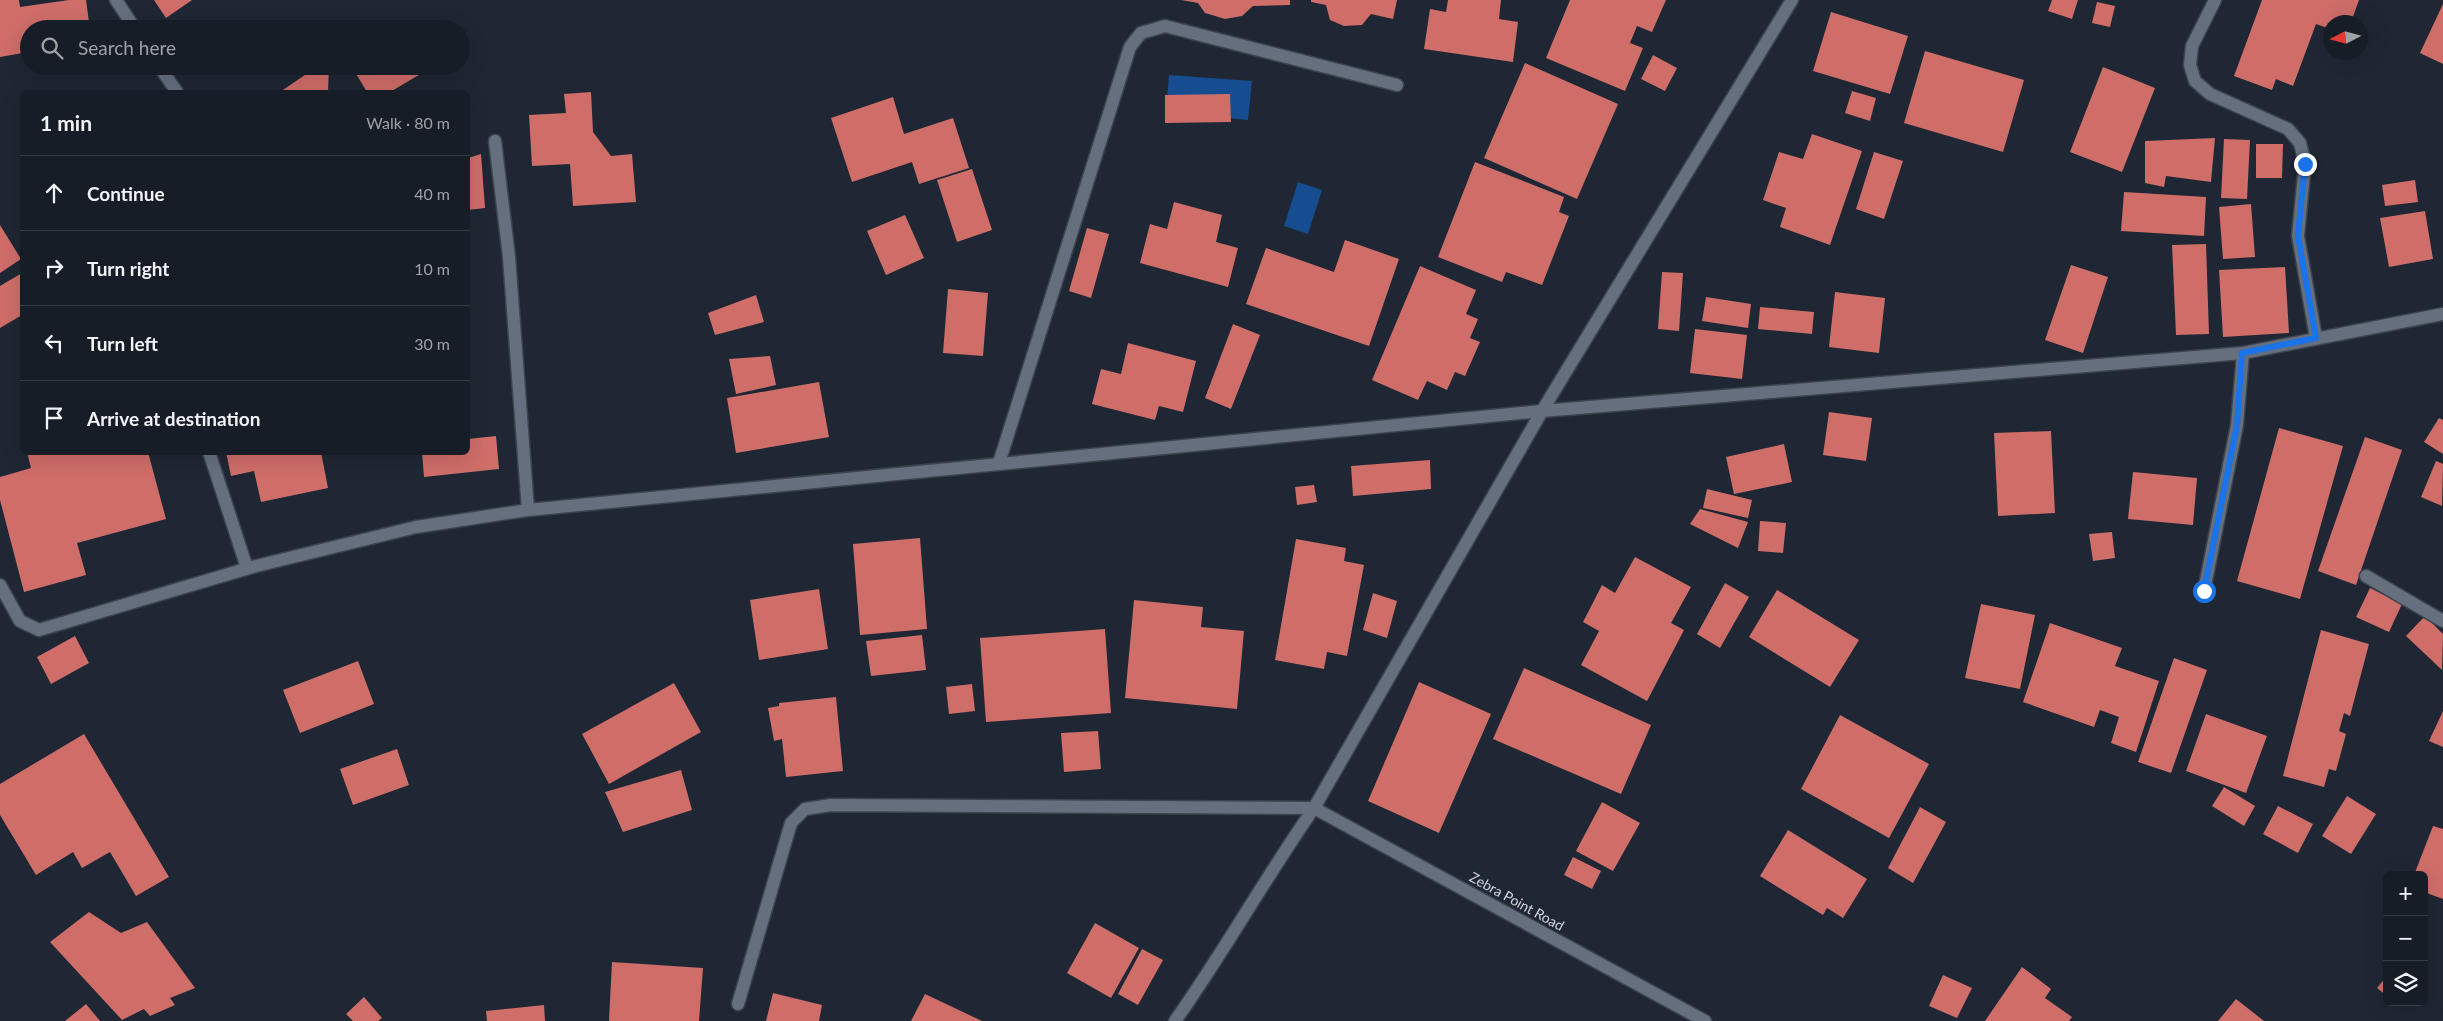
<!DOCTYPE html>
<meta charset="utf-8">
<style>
:root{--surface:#161d26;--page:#1f262e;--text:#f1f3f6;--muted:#9ea2a7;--line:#353b43}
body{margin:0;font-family:Lato,sans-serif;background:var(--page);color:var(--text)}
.controls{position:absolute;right:15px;bottom:15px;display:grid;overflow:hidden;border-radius:8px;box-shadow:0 5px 20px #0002}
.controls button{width:45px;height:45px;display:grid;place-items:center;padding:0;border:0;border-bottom:1px solid var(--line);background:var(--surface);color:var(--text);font:25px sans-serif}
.compass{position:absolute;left:2323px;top:15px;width:45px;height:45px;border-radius:50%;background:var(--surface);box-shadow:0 5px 20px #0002;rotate:264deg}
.stop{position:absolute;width:15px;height:15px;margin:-11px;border:4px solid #1a73e8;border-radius:50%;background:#fff}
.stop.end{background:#1a73e8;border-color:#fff;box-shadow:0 1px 5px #0008}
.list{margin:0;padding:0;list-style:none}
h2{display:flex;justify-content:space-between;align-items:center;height:65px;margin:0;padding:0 20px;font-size:21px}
h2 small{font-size:16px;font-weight:400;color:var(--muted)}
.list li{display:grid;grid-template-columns:32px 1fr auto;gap:15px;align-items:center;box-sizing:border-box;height:75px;padding:0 20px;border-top:1px solid var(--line)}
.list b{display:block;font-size:19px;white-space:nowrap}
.list em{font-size:16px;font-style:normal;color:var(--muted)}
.icon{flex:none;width:28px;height:28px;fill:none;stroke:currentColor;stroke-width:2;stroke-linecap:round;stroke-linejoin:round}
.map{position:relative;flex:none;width:2443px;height:1021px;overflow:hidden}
.search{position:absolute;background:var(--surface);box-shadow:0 5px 20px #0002;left:20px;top:20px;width:450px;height:55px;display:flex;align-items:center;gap:12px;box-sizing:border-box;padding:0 18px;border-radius:28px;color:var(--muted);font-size:19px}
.panel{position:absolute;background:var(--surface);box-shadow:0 5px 20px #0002;left:20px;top:90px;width:450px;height:365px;border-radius:8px}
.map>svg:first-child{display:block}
.water{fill:#164c90}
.building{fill:#cf6d69}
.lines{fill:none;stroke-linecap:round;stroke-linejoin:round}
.minor-casing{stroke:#3c434e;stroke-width:15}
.minor{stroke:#656f7e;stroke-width:12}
.route{stroke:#1a73e8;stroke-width:6}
.labels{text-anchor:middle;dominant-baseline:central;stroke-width:5;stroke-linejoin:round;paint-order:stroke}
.street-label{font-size:14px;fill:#d0d6de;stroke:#1e2733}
</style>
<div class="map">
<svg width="2443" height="1021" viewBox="0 0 2443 1021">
<rect width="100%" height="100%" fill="#1e2733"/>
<g class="water">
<polygon points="1169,75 1252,81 1248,120 1166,113"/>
<polygon points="1298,182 1322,190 1308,234 1284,226"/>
</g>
<g class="building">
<polygon points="0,0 19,0 20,7 69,0 86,0 90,29 29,29 29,52 0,57"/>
<polygon points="154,0 192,0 166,18"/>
<polygon points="1181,0 1290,0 1290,5 1253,6 1242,16 1225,19 1205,13 1198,3"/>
<polygon points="1311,0 1397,0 1393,19 1371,14 1362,25 1344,26 1330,20 1326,5 1311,2"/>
<polygon points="1448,0 1501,0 1499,19 1518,22 1513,62 1424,49 1430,9 1446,12"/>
<polygon points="1570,0 1666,0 1652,32 1637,26 1630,43 1643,48 1625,91 1546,58"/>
<polygon points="2052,0 2078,0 2072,19 2048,11"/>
<polygon points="2262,0 2359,0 2351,22 2330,22 2330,29 2316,24 2293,86 2276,79 2272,90 2234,76"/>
<polygon points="2097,2 2115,6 2110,27 2092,23"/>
<polygon points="2443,4 2443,64 2420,53"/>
<polygon points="1831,12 1908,36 1890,94 1813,71"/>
<polygon points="1925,51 2024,80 2003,152 1904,123"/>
<polygon points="1653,55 1677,68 1665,91 1641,79"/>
<polygon points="1525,63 1618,104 1577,199 1484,158"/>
<polygon points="318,66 329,66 328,92 280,92"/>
<polygon points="365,66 427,66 429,69 390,92 367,92 355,72"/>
<polygon points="2103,67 2155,88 2122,172 2070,152"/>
<polygon points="1852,91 1876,98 1870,121 1845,113"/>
<polygon points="591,92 593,132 611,156 632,154 636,202 573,206 570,164 532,166 529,115 566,113 564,94"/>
<polygon points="1230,94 1231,122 1165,123 1165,95"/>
<polygon points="893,97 904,134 953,118 969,168 919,184 912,162 852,182 831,118"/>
<polygon points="1812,134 1862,151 1830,245 1780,227 1786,208 1763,200 1779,152 1803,159"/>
<polygon points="2215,138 2211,182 2166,176 2164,187 2145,183 2145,141"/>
<polygon points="2224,139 2250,140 2247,199 2221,198"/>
<polygon points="2256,144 2283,144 2282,178 2256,178"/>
<polygon points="1874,152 1903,161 1884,219 1856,209"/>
<polygon points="481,154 485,208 468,210 468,158"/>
<polygon points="1475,162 1564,197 1559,212 1569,216 1542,285 1506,272 1502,282 1438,257"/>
<polygon points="972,169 992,230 957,242 937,180"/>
<polygon points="2415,180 2418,202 2385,206 2382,185"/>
<polygon points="2124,192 2206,197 2204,236 2121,231"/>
<polygon points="1174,202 1222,215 1216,242 1238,248 1228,287 1140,263 1150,224 1167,229"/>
<polygon points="2251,204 2255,257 2223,259 2219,207"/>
<polygon points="2425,211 2433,259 2389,267 2380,218"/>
<polygon points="905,215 924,258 886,275 867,231"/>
<polygon points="0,225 21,259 0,273"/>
<polygon points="1087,228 1109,234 1091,298 1069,291"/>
<polygon points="1345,240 1399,259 1369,346 1246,304 1266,248 1334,272"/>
<polygon points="2206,244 2209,334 2176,335 2172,245"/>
<polygon points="2071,265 2108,277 2083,353 2045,340"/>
<polygon points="1420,266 1476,290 1466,314 1478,319 1470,338 1480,342 1465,376 1455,372 1447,390 1427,381 1418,400 1372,380"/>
<polygon points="2285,267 2289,333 2223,337 2219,270"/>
<polygon points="1662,272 1683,273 1679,331 1658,329"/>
<polygon points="22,273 22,315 0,328 0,286"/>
<polygon points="948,289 988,293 983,356 943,353"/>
<polygon points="1835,292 1885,298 1879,353 1829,347"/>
<polygon points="756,295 764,322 715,335 708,313"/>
<polygon points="1706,297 1751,304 1748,328 1702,321"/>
<polygon points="1760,307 1814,312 1812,334 1758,329"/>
<polygon points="1233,324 1260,335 1231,409 1205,398"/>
<polygon points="1695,329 1747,335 1742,379 1690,373"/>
<polygon points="1128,343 1196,361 1183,412 1159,406 1155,420 1092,404 1101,369 1121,374"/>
<polygon points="770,356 776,385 736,394 729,359"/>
<polygon points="819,382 829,437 736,453 727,398"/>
<polygon points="1829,412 1872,418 1866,461 1823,455"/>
<polygon points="2439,418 2443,420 2443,454 2424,442"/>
<polygon points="2279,428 2343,446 2300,599 2237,581"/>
<polygon points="2051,431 2055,513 1998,516 1994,433"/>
<polygon points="496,436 499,469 424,477 422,452 468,452 468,439"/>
<polygon points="2365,437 2402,450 2356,585 2318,571"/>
<polygon points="1784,444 1792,482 1734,494 1726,457"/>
<polygon points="27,452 148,452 166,519 77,543 86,575 24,592 0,500 0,477 31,468"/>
<polygon points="226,452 321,452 328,488 261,502 254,471 231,476"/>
<polygon points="1430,460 1431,489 1353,496 1351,466"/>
<polygon points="2436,461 2443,464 2442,506 2421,497"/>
<polygon points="2133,472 2197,478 2193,525 2128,519"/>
<polygon points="1314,485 1317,502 1297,505 1295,487"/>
<polygon points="1707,489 1752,500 1748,518 1703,508"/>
<polygon points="1700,509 1748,522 1738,548 1690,524"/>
<polygon points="1760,521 1786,523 1783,553 1758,551"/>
<polygon points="2112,532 2115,558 2093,561 2089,534"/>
<polygon points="920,538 927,629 860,635 853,544"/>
<polygon points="1296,539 1346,548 1344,561 1364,565 1347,656 1327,652 1324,669 1275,660"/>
<polygon points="1635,557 1691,587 1671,623 1684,630 1647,701 1581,665 1599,631 1583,622 1602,585 1615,593"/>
<polygon points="1725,583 1749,597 1720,648 1697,634"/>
<polygon points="2370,588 2402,604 2389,632 2356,617"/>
<polygon points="819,589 828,649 759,660 750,600"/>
<polygon points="1777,590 1859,640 1830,687 1749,637"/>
<polygon points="1373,593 1397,601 1387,638 1363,630"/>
<polygon points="1134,600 1203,607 1201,627 1244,631 1237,709 1125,698"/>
<polygon points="1981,604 2035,615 2020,689 1965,678"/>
<polygon points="2425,616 2443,634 2442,670 2406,636"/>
<polygon points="2050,623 2122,648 2115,666 2159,681 2136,752 2111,743 2119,717 2100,710 2094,727 2023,702"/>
<polygon points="1105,629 1111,713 986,722 980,638"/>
<polygon points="2321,630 2369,644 2350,716 2344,713 2339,731 2346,734 2336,771 2329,769 2324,787 2283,776"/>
<polygon points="922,635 926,670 871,676 866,641"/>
<polygon points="75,636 89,663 51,684 37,657"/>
<polygon points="2174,658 2207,670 2171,773 2138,762"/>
<polygon points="358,661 374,704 300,733 283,690"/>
<polygon points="1524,668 1651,725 1621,794 1493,739"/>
<polygon points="1419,682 1491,714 1439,833 1368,801"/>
<polygon points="674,683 701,732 609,784 582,734"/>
<polygon points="972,684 975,711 949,714 946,687"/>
<polygon points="836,697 843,771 786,777 782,739 774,741 768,708 779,706 779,703"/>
<polygon points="2443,711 2443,747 2429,741"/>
<polygon points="2206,714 2267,736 2246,793 2186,771"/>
<polygon points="1840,715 1929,764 1889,838 1801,789"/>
<polygon points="1098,731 1101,769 1064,772 1061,733"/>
<polygon points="84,734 169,877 136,896 110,852 82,868 73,852 36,875 0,815 0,784"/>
<polygon points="397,749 409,785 353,805 340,769"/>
<polygon points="681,770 692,810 623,832 605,792"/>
<polygon points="2224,787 2255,806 2244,826 2212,806"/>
<polygon points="2347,796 2376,814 2351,854 2322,836"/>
<polygon points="1602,802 1640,823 1613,871 1576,851"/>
<polygon points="2278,806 2313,824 2298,853 2263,834"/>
<polygon points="1920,807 1946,822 1913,883 1888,868"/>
<polygon points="2433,826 2443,829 2443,899 2424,892 2424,875 2414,875"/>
<polygon points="1788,830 1867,879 1843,918 1827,908 1823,915 1760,876"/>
<polygon points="1573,857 1601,871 1592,889 1564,875"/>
<polygon points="89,912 121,933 147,922 195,988 170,998 175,1005 150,1016 144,1009 122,1020 50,942"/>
<polygon points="1095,923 1139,948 1111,998 1067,973"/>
<polygon points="1142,949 1163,960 1138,1005 1118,994"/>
<polygon points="612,962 703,968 699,1021 609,1021"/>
<polygon points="2022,967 2051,989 2045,998 2072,1017 2069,1021 1985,1021"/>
<polygon points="1943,975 1972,988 1957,1018 1929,1006"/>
<polygon points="2387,976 2387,996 2377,988"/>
<polygon points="773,993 822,1005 819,1021 766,1021"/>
<polygon points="925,994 982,1021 911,1021"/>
<polygon points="364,997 382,1018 378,1021 353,1021 346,1014"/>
<polygon points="2236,999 2264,1021 2218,1021"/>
<polygon points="86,1004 100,1021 65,1021"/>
<polygon points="544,1005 545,1021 487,1021 486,1011"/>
</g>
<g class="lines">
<g class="minor-casing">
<g id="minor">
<polyline points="116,0 135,29"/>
<polyline points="2215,0 2192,46 2190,65 2195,81 2210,94 2288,129 2300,143 2305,164 2298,236 2316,338"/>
<polyline points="159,66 177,92"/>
<polyline points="495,141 509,257 528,510"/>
<polyline points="209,452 247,568"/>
<polyline points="999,463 1130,47 1141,33 1165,26 1397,85"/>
<polyline points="2366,576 2443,621"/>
<polyline points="0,585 20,621 39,630 256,566 416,527 528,510 1542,411 2243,353 2443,314"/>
<polyline points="2204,591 2237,425 2243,353"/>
<polyline points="738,1004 791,823 805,809 831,805 1314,808 1705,1021"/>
<path d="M1175,1021c49,-69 90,-143 139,-213l228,-397 250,-411"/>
</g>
</g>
<use href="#minor" class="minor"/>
</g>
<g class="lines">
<polyline class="route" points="2204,591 2237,425 2242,353 2316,338 2298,236 2305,164"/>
</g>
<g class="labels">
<g class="street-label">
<text transform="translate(1517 901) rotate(29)">Zebra Point Road</text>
</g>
</g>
</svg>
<div class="controls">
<button>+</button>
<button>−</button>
<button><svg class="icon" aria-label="layers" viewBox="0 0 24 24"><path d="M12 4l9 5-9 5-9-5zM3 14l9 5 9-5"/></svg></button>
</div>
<svg class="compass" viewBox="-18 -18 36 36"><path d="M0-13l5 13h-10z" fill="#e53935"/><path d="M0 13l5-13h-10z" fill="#9ea2a7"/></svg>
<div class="stop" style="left:2204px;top:591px"></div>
<div class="stop end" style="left:2305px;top:164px"></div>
<div class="search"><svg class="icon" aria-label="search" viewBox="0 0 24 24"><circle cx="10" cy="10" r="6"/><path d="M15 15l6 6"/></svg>Search here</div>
<section class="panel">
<h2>1 min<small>Walk · 80 m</small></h2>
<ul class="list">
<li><svg class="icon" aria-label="ahead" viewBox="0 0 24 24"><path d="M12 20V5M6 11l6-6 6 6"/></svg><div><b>Continue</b></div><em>40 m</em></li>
<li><svg class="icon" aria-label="right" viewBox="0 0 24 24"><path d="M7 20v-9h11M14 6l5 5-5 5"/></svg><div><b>Turn right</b></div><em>10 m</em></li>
<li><svg class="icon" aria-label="left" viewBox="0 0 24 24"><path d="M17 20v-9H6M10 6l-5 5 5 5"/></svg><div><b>Turn left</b></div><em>30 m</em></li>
<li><svg class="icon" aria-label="arrive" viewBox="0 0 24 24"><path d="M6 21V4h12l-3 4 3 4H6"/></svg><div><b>Arrive at destination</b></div></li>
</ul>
</section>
</div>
